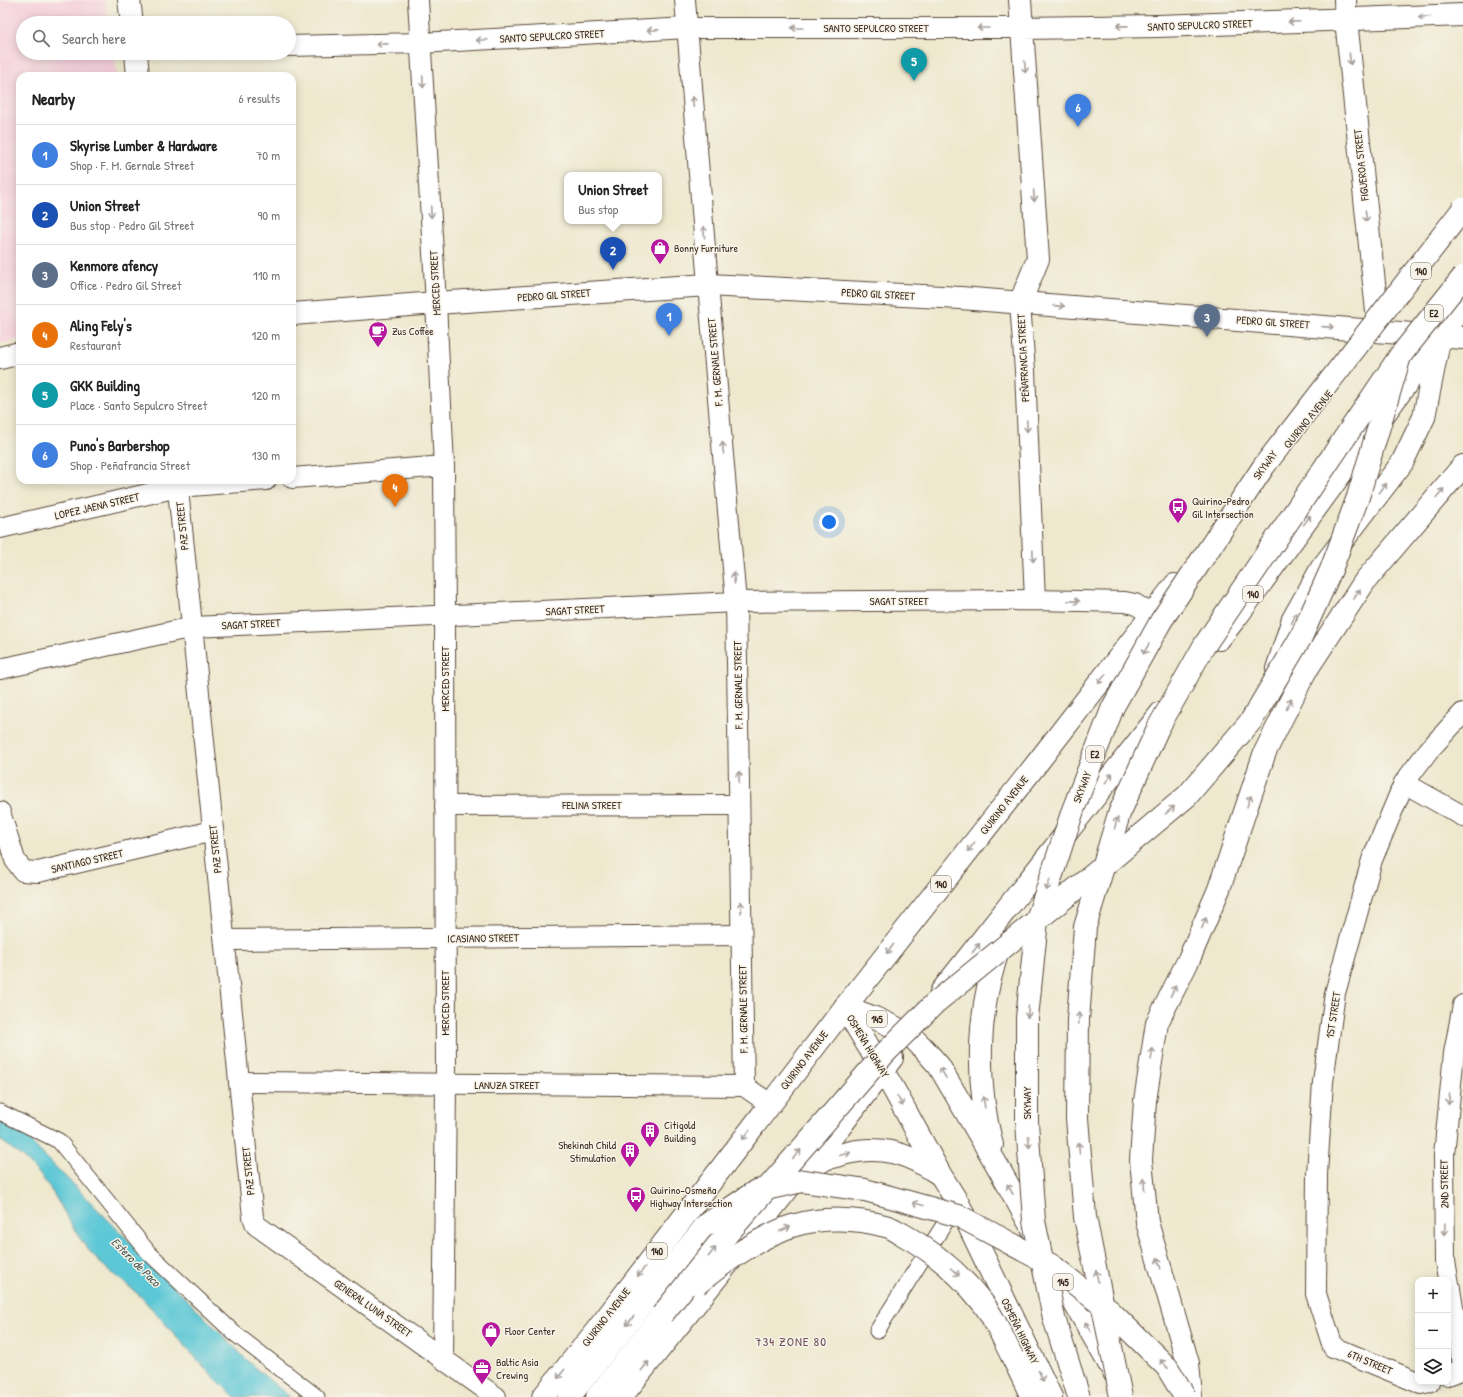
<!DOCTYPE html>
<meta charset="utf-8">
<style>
:root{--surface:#fff;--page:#f6f6f6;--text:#222;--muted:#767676;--line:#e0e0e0;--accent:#b5179e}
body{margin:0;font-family:"Patrick Hand",sans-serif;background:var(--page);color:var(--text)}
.controls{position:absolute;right:12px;bottom:12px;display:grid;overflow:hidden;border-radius:8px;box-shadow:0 2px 10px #0003}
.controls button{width:36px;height:36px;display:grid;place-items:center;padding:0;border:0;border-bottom:1px solid var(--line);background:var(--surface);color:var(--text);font:20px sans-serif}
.you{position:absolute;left:829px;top:522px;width:14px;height:14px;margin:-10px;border:3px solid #fff;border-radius:50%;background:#1a73e8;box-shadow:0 0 0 6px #1a73e833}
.badge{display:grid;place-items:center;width:26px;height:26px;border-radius:50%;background:var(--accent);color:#fff;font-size:13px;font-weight:700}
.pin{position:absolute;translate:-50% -33px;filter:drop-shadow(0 1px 2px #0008)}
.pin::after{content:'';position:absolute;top:21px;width:14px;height:12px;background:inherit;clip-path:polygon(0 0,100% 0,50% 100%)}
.popup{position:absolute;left:564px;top:172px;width:98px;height:52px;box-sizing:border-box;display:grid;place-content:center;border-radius:8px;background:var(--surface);filter:drop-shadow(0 1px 3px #0005);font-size:13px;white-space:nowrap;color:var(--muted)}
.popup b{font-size:15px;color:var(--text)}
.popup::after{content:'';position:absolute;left:50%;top:100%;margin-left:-8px;border:8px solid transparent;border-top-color:var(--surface)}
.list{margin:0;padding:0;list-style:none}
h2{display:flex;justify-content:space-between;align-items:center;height:52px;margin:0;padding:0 16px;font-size:17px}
h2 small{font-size:13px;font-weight:400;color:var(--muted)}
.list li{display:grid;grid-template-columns:26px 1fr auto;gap:12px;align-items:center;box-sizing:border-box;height:60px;padding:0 16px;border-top:1px solid var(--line)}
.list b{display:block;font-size:15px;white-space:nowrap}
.list p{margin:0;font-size:13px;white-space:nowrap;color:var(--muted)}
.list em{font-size:13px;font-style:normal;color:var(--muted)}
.icon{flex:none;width:22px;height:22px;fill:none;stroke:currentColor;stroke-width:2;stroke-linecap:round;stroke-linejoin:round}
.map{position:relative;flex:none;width:1463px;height:1397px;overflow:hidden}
.search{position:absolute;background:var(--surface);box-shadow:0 2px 10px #0003;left:16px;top:16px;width:280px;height:44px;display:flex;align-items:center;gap:10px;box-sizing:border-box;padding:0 14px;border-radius:22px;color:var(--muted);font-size:15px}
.panel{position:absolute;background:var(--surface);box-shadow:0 2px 10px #0003;left:16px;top:72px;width:280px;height:412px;border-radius:12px}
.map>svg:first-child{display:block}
.built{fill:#f5cfdc}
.water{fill:#5cc7d6;stroke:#4c787a}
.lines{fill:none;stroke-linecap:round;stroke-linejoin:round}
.pedestrian-casing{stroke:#564638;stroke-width:17}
.minor-casing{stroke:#564638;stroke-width:22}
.tertiary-casing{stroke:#564638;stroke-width:24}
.secondary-casing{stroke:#564638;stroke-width:24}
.primary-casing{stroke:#564638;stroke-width:24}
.motorway-casing{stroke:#564638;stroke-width:24}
.pedestrian{stroke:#fff;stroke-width:15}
.minor{stroke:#fff;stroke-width:20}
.tertiary{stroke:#fff;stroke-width:22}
.secondary{stroke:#fff;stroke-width:22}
.primary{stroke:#fff;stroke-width:22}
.motorway{stroke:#fff;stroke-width:22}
.motorway-bridge-casing{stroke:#564638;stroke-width:24;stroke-linecap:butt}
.motorway-bridge{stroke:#fff;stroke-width:22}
.oneway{stroke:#a79f9a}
.labels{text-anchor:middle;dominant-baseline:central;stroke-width:3;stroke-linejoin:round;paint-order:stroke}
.shield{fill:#f7f3e8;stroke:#73665b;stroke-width:1}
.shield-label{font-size:10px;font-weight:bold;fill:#3b2a1e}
.street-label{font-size:11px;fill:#3b2a1e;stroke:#f7f3e8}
.poi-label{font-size:11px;fill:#3b2a1e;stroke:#f7f3e8;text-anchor:start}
.water-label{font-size:12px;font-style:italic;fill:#455955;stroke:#f7f3e8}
.quarter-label{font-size:13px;letter-spacing:1px;fill:#70505b;stroke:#f7f3e8}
</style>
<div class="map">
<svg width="1463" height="1397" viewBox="0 0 1463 1397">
<rect width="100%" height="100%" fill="#f7f3e8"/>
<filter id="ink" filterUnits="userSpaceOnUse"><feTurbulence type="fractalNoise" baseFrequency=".025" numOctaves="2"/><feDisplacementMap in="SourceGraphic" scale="8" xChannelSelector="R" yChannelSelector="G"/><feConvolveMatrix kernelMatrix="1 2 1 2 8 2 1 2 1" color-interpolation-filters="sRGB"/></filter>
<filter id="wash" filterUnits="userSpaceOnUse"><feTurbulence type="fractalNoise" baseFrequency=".012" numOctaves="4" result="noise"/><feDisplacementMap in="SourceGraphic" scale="16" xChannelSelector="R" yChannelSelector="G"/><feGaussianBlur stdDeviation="0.9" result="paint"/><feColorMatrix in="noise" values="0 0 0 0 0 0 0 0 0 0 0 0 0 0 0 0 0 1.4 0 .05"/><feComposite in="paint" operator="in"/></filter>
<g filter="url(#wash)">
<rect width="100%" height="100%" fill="#eee8ce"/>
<polygon class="built" points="0,0 105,0 109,23 23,23 23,53 114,53 117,76 20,76 20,339 0,344"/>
<path class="water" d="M0,1119l23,15 231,233 36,30h-55c-34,-30 -62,-66 -93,-99 -16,-16 -36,-27 -50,-44 -17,-19 -27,-43 -41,-64 -13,-21 -31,-36 -51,-50z"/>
</g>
<g filter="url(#ink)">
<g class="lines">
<g class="pedestrian-casing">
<g id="pedestrian">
<polyline points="0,1112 59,1141 149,1253 234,1333 317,1397"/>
<polyline points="877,1331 955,1207"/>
</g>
</g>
<g class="minor-casing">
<g id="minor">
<polyline points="418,0 436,303 444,466 445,616 446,1085 443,1358"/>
<polyline points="685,0 708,285 736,602 744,1086"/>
<polyline points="289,46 421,43 687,28 1022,28"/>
<polyline points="1020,303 1025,371 1035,600"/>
<polyline points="292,478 444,466"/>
<polyline points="177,480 253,1217 256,1225 496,1397"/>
<polyline points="0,528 178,487 266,480"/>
<polyline points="0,669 193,627 736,602 1035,600 1125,602 1135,604 1151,614"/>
<polyline points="1404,783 1463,816"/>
<polyline points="445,806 739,805"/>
<polyline points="0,812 15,860 23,871 38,872 213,831"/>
<polyline points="225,940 741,935"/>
<polyline points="1463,1005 1454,1053 1444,1155 1445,1261 1463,1364"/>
<polyline points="239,1082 744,1086 770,1104"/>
<polyline points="1448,1375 1463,1369"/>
<polyline points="1429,1382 1422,1384 1333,1347 1316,1294 1317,1174 1323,1082 1335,993 1372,860 1404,783 1428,751 1463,713"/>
</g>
</g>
<g class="tertiary-casing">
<g id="tertiary">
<polyline points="129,0 132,23"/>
<polyline points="1020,0 1022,28"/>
<polyline points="1345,0 1346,20 1379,330"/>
<polyline points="136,53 138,76"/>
</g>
</g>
<g class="secondary-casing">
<g id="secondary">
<polyline points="1020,303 1038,259 1022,28 1159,26 1463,15"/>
<polyline points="292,314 436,303 708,285 961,298 1463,338"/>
<polyline points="0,358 20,353"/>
</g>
</g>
<g class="primary-casing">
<g id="primary">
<polyline points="1219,639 1238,615 1463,306"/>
<polyline points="941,992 1161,713"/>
<polyline points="845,1007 875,1018 909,1034 924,1049 939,1066 998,1167 1037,1237"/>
<polyline points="845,1007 893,1088 940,1174 958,1203 1051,1397"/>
<path d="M992,1145c-17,-65 -15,-139 9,-202"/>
<path d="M809,1169c5,-3 11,-7 16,-10 5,-2 12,-3 18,-5 37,-10 65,-1 96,20"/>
<polyline points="1054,1267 1115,1374"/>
<polyline points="543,1397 597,1330 845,1007 1038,762 1175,585"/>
<polyline points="621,1397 798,1176 840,1127 892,1058"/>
</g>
</g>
<g class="motorway-casing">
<g id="motorway">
<polyline points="1277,669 1293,619 1321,569 1402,463 1424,417 1440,336"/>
<polyline points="1013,1358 1032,1397"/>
<polyline points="569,1397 706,1225"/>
<polyline points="597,1397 662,1315"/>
<polyline points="1191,1397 1188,1363 1147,1222 1141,1160 1145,1101 1157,1023 1189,959 1219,889 1265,752 1305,672 1365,581 1463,466"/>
</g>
</g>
<use href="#pedestrian" class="pedestrian"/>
<use href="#minor" class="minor"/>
<use href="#tertiary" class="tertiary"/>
<use href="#secondary" class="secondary"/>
<use href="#primary" class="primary"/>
<use href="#motorway" class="motorway"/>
<g class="motorway-bridge-casing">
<g id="motorway-bridge">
<polyline points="706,1225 756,1191 803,1181 865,1190 959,1216 1051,1265 1110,1311 1167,1367 1185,1397"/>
<path d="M697,1284c24,-20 66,-49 95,-58 30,-9 64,-8 93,0 6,1 11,5 17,8 31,17 58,40 80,68 13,16 21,37 31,56"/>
<polyline points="662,1315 716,1247 885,1053 935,1003 1094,874 1187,796 1251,721 1301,637 1331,570 1358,497 1400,356"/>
<polyline points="1079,1397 1054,1318 1034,1221 1027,1122 1027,1018 1037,920 1073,810 1113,707 1161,621 1264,466 1463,209"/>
<polyline points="1121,1397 1085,1217 1077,1118 1078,1020 1085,927 1119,814 1158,728 1204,646 1400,356 1463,277"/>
</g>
</g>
<use href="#motorway-bridge" class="motorway-bridge"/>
</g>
<defs><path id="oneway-shaft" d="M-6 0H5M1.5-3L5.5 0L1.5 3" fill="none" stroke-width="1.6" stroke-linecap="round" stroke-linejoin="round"/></defs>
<g class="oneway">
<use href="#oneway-shaft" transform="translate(1424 17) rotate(178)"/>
<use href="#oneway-shaft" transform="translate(1294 22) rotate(178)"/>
<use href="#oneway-shaft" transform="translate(1122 26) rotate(179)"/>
<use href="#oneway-shaft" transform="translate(797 28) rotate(180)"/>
<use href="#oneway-shaft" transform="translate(983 28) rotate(180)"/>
<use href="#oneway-shaft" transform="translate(653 30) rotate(177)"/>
<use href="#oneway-shaft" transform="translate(482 40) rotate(177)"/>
<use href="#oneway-shaft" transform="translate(382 44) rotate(179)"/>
<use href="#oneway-shaft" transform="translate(1350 59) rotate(84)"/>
<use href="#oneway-shaft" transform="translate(1025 67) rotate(86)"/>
<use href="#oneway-shaft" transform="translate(423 82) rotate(87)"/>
<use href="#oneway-shaft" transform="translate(693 102) rotate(-95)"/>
<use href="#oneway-shaft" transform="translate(1034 196) rotate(86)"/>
<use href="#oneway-shaft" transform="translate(431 212) rotate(87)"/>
<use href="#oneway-shaft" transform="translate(1366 216) rotate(84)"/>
<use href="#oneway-shaft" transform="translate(704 232) rotate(-95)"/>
<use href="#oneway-shaft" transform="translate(1059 306) rotate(4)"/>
<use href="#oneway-shaft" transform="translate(1328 327) rotate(4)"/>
<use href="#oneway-shaft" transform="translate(1027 426) rotate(88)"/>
<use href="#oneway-shaft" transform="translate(723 448) rotate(-95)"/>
<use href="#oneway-shaft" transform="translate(1383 488) rotate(-53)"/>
<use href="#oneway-shaft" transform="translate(1440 493) rotate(-50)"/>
<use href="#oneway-shaft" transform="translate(1307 520) rotate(-54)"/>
<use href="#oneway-shaft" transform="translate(1033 556) rotate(88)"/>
<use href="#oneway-shaft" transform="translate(734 578) rotate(-95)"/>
<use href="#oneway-shaft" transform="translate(1357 594) rotate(-57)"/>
<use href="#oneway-shaft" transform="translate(1074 601) rotate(1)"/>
<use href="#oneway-shaft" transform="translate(1294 618) rotate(-65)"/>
<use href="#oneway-shaft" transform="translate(1146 649) rotate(119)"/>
<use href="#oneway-shaft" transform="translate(1102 679) rotate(128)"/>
<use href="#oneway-shaft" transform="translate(1289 704) rotate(-63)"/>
<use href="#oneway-shaft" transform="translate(739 777) rotate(-91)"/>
<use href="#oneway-shaft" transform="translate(1109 778) rotate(-52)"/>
<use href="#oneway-shaft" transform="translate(1249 801) rotate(-71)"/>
<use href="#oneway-shaft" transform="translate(1170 810) rotate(-40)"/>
<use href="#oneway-shaft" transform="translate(1116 823) rotate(-74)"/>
<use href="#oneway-shaft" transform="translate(971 847) rotate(128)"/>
<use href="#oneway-shaft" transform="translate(1048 885) rotate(108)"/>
<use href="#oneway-shaft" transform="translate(741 907) rotate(-91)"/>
<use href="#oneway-shaft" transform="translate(1204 923) rotate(-68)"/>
<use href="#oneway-shaft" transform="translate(976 948) rotate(-52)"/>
<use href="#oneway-shaft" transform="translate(890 949) rotate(128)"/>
<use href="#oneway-shaft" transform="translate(1173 991) rotate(-63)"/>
<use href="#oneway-shaft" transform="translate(1028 1012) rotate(95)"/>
<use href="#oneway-shaft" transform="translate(1079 1018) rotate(-87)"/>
<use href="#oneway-shaft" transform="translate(1152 1054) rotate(-81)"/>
<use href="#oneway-shaft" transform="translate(943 1073) rotate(-121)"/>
<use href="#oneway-shaft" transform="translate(1449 1099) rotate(96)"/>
<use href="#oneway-shaft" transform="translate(900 1101) rotate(61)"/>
<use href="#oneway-shaft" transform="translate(984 1102) rotate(-98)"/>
<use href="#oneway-shaft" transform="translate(746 1135) rotate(128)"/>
<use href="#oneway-shaft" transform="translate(1029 1142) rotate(86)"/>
<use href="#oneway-shaft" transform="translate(1079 1148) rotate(-95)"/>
<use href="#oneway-shaft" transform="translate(797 1154) rotate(-49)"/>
<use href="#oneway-shaft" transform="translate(845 1154) rotate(-15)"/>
<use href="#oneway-shaft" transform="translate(1144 1184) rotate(-95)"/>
<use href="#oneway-shaft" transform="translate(1010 1189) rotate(-119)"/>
<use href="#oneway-shaft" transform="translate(918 1204) rotate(-165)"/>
<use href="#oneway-shaft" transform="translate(785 1229) rotate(-24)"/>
<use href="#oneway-shaft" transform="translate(1445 1229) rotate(89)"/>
<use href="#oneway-shaft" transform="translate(712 1252) rotate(-51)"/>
<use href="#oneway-shaft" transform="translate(1159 1263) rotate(-106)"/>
<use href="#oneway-shaft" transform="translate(641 1272) rotate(128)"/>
<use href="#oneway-shaft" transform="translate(955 1272) rotate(42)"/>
<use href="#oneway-shaft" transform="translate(1097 1276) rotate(-101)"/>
<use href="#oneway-shaft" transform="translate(630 1321) rotate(129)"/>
<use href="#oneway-shaft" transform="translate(1088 1327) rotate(-119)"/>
<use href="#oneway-shaft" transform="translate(1164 1364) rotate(-133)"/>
<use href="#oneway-shaft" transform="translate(645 1366) rotate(-51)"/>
<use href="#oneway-shaft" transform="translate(561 1374) rotate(129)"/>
<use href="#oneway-shaft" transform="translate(1041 1376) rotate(65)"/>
</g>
</g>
<defs>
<g id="shop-pin" transform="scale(1)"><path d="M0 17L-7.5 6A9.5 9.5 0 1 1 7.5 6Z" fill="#b5179e" stroke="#f7f3e8"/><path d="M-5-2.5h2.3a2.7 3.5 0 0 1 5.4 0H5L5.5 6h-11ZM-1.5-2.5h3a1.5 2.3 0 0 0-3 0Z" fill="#fff"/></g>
<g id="cafe-pin" transform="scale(1)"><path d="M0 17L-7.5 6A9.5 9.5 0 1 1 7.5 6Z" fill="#b5179e" stroke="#f7f3e8"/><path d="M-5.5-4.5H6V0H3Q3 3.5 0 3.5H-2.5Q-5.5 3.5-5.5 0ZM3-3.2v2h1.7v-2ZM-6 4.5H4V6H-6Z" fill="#fff"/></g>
<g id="bus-pin" transform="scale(1)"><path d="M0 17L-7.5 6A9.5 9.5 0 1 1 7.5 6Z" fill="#b5179e" stroke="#f7f3e8"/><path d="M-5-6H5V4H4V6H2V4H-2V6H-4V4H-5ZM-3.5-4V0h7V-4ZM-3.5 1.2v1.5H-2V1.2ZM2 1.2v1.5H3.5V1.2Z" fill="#fff"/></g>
<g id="building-pin" transform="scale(1)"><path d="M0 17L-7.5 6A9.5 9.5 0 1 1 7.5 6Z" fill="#b5179e" stroke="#f7f3e8"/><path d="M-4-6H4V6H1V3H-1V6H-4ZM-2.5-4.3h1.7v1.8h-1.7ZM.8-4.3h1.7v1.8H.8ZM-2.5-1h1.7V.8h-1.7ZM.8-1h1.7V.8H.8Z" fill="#fff"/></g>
<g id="office-pin" transform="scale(1)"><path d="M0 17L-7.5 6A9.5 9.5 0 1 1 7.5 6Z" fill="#b5179e" stroke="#f7f3e8"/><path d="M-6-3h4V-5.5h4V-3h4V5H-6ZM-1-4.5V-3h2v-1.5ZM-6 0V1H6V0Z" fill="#fff"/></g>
</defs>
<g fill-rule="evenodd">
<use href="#shop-pin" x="660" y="248"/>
<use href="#cafe-pin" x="378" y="331"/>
<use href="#bus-pin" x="1178" y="507"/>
<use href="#building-pin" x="650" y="1131"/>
<use href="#building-pin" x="630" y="1151"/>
<use href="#bus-pin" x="636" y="1196"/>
<use href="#shop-pin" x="491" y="1331"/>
<use href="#office-pin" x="482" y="1368"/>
</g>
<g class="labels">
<g class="shield">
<rect x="1411" y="263" width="20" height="16" rx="3"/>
<rect x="1425" y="305" width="18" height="16" rx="3"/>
<rect x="1243" y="586" width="20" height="16" rx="3"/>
<rect x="1086" y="746" width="18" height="16" rx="3"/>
<rect x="931" y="876" width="20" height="16" rx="3"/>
<rect x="867" y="1011" width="20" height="16" rx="3"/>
<rect x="647" y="1243" width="20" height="16" rx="3"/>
<rect x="1053" y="1274" width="20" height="16" rx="3"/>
</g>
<g class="shield-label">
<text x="1421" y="271">140</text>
<text x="1434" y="313">E2</text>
<text x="1253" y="594">140</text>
<text x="1095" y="754">E2</text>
<text x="941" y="884">140</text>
<text x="877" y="1019">145</text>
<text x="657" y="1251">140</text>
<text x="1063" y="1282">145</text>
</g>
<g class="street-label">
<text transform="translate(1200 25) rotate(-2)">SANTO SEPULCRO STREET</text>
<text x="876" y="28">SANTO SEPULCRO STREET</text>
<text transform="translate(552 36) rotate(-3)">SANTO SEPULCRO STREET</text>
<text transform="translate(1361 165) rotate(-96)">FIGUEROA STREET</text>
<text transform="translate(435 283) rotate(-93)">MERCED STREET</text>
<text transform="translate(878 294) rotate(3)">PEDRO GIL STREET</text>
<text transform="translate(554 295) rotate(-4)">PEDRO GIL STREET</text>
<text transform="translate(1273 322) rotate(4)">PEDRO GIL STREET</text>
<text transform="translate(1023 358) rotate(-93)">PEÑAFRANCIA STREET</text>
<text transform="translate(715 362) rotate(-95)">F. M. GERNALE STREET</text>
<text transform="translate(1308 419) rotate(-51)">QUIRINO AVENUE</text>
<text transform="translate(1265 465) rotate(-54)">SKYWAY</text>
<text transform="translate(97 506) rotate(-13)">LOPEZ JAENA STREET</text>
<text transform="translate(182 526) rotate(-96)">PAZ STREET</text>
<text x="899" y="601">SAGAT STREET</text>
<text transform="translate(575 610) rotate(-3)">SAGAT STREET</text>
<text transform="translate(251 624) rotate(-3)">SAGAT STREET</text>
<text transform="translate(445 679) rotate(-90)">MERCED STREET</text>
<text transform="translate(738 685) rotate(-91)">F. M. GERNALE STREET</text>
<text transform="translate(1082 787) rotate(-69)">SKYWAY</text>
<text x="592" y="805">FELINA STREET</text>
<text transform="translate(1004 805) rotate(-52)">QUIRINO AVENUE</text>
<text transform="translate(215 849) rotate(-96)">PAZ STREET</text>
<text transform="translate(87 861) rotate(-13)">SANTIAGO STREET</text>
<text transform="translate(483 938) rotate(-1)">ICASIANO STREET</text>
<text transform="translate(445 1003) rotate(-90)">MERCED STREET</text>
<text transform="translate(743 1009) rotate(-91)">F. M. GERNALE STREET</text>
<text transform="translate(1333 1015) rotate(-81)">1ST STREET</text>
<text transform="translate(868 1046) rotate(59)">OSMEÑA HIGHWAY</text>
<text transform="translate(804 1060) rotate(-53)">QUIRINO AVENUE</text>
<text x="507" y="1085">LANUZA STREET</text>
<text transform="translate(1027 1103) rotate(-90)">SKYWAY</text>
<text transform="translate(248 1171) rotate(-96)">PAZ STREET</text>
<text transform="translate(1444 1184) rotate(-91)">2ND STREET</text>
<text transform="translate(373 1308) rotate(35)">GENERAL LUNA STREET</text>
<text transform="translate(606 1317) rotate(-52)">QUIRINO AVENUE</text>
<text transform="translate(1020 1331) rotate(64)">OSMEÑA HIGHWAY</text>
<text transform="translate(1370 1362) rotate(23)">6TH STREET</text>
</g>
<g class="poi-label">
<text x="674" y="248">Bonny Furniture</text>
<text x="392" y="331">Zus Coffee</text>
<text x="1192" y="501">Quirino–Pedro<tspan x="1192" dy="13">Gil Intersection</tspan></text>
<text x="664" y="1125">Citigold<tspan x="664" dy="13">Building</tspan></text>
<text x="616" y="1145" text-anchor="end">Shekinah Child<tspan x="616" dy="13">Stimulation</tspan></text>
<text x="650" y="1190">Quirino–Osmeña<tspan x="650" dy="13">Highway Intersection</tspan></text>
<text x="505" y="1331">Floor Center</text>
<text x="496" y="1362">Baltic Asia<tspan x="496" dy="13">Crewing</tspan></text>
</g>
<g class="water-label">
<text transform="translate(136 1262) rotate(45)">Estero de Paco</text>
</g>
<g class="quarter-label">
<text x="791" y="1341">734 ZONE 80</text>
</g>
</g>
</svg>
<div class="controls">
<button>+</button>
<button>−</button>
<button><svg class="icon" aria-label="layers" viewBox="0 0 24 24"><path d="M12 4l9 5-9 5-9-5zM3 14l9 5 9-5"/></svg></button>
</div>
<div class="you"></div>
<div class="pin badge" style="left:669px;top:336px;background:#3f7fe0">1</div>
<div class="pin badge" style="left:613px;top:270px;background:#1a4fb4">2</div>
<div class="popup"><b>Union Street</b>Bus stop</div>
<div class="pin badge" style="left:1207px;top:337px;background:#5c6f8a">3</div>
<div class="pin badge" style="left:395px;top:507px;background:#e8710a">4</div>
<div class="pin badge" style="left:914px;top:81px;background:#0f9aa8">5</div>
<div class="pin badge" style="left:1078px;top:127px;background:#3f7fe0">6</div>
<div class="search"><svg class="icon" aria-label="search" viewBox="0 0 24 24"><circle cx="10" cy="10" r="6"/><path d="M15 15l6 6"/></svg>Search here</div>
<section class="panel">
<h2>Nearby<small>6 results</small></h2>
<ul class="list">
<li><span class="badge" style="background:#3f7fe0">1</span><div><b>Skyrise Lumber &amp; Hardware</b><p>Shop · F. M. Gernale Street</p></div><em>70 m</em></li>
<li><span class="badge" style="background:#1a4fb4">2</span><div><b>Union Street</b><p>Bus stop · Pedro Gil Street</p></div><em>90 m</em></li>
<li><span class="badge" style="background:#5c6f8a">3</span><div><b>Kenmore afency</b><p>Office · Pedro Gil Street</p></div><em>110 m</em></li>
<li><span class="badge" style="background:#e8710a">4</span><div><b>Aling Fely's</b><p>Restaurant</p></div><em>120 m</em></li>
<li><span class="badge" style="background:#0f9aa8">5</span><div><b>GKK Building</b><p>Place · Santo Sepulcro Street</p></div><em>120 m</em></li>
<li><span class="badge" style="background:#3f7fe0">6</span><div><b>Puno's Barbershop</b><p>Shop · Peñafrancia Street</p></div><em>130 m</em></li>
</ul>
</section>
</div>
